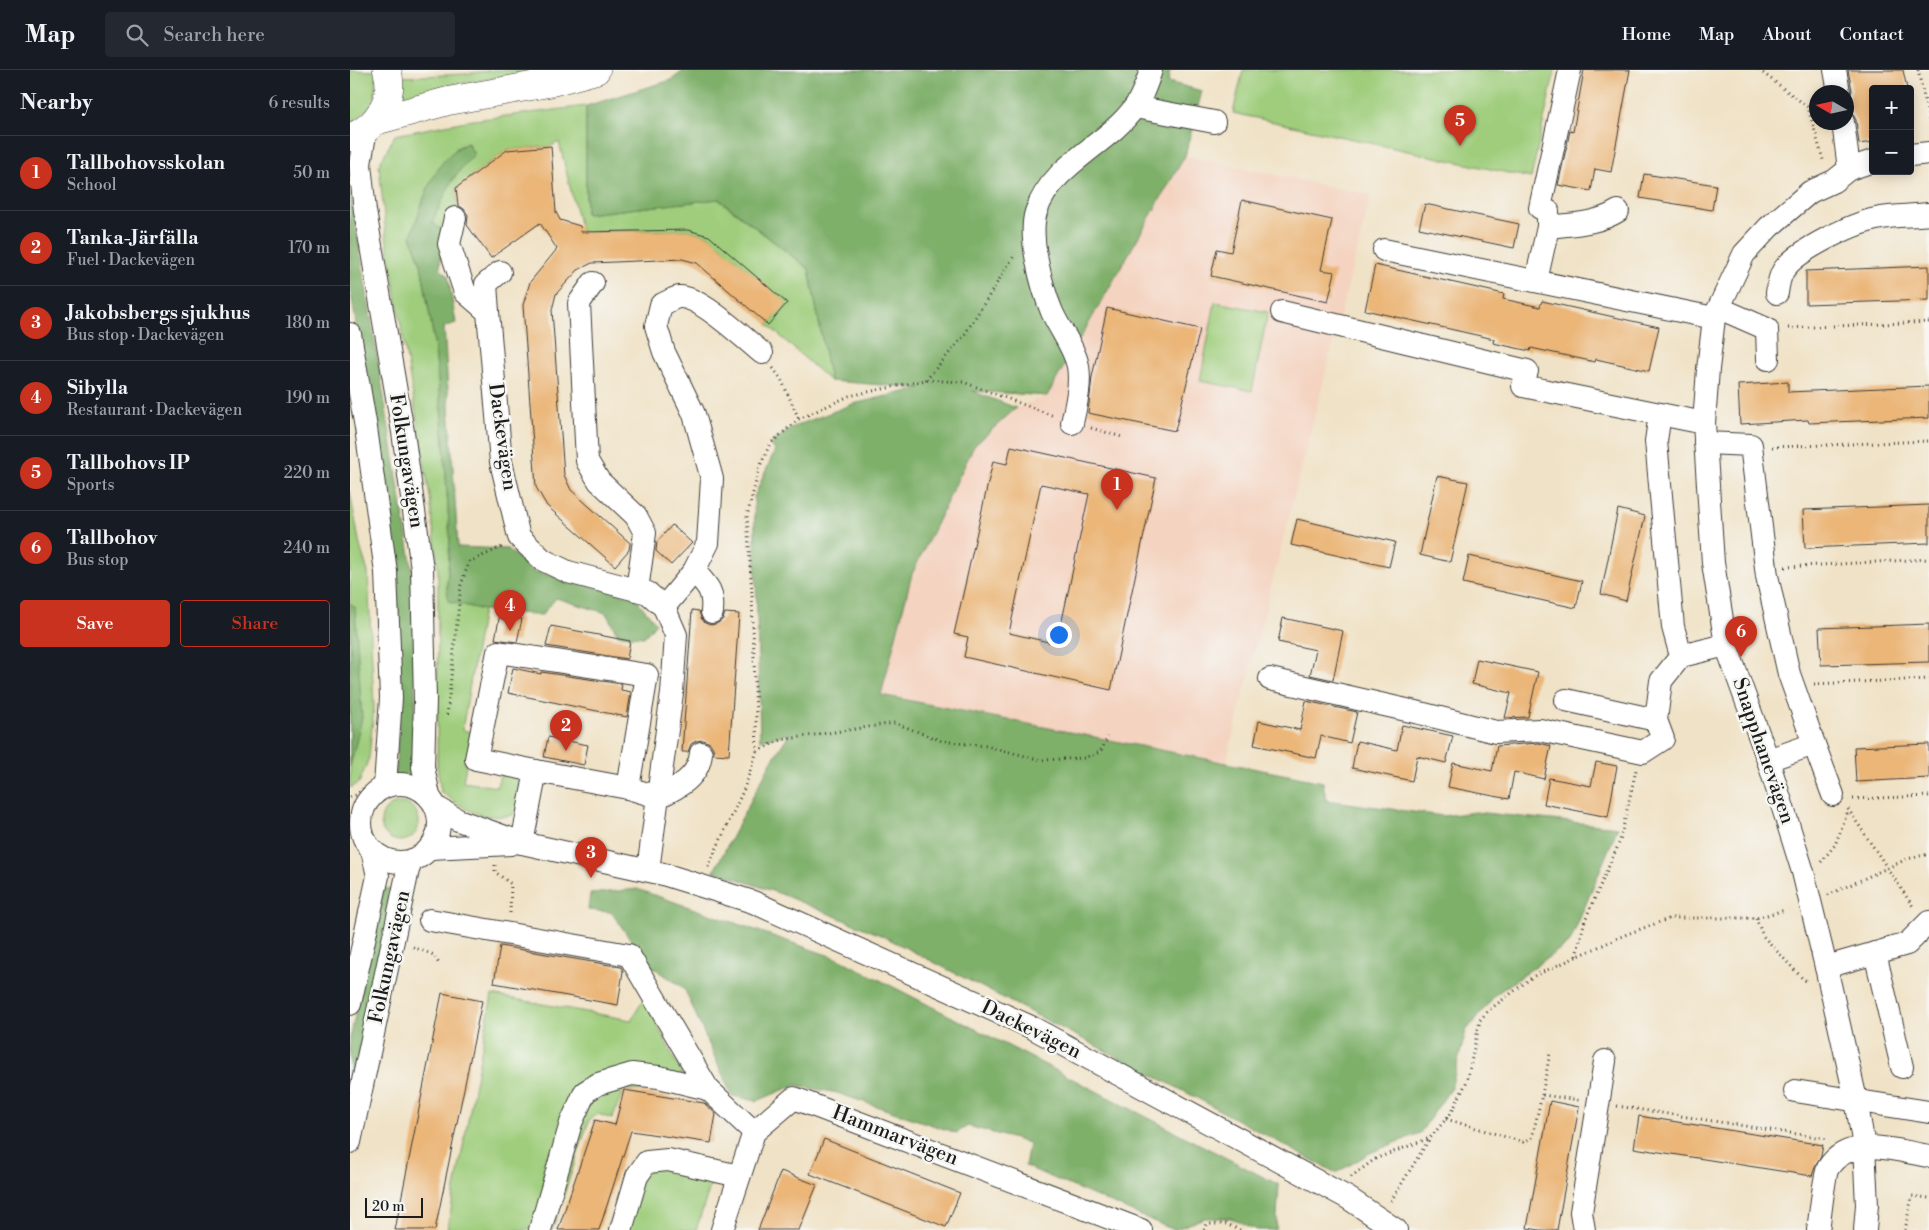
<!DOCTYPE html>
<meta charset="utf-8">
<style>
:root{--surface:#171b24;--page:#242831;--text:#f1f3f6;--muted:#9ea1a6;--line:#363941;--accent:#c8321e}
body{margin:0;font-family:"Libre Bodoni",serif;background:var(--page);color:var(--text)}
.controls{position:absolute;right:15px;top:15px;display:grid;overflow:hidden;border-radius:5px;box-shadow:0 2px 12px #0003}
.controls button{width:45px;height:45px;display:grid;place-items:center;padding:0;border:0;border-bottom:1px solid var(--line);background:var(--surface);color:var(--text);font:25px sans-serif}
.compass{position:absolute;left:1459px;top:15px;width:45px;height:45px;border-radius:50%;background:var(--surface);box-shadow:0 2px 12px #0003;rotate:279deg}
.scale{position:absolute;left:15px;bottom:12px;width:58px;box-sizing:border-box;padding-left:5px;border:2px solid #1c1c1c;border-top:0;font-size:14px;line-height:18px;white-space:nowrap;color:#1c1c1c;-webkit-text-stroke:4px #f6f6f2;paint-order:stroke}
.you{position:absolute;left:708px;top:564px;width:18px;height:18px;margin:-12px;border:4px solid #fff;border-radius:50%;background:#1a73e8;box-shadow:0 0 0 8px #1a73e833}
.badge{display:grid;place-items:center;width:32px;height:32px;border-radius:50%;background:var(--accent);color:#fff;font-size:16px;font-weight:700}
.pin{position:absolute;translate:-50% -41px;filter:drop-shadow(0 1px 2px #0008)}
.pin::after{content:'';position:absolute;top:26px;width:18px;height:15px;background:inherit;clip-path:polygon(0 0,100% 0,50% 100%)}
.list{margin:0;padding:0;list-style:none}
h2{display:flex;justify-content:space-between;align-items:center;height:65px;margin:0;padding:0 20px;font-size:21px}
h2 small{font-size:16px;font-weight:400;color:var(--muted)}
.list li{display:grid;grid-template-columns:32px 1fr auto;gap:15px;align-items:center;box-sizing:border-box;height:75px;padding:0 20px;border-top:1px solid var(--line)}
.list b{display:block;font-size:19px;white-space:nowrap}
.list p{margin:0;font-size:16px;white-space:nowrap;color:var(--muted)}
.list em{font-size:16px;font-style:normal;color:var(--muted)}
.actions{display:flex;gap:10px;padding:15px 20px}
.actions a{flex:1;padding:11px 0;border:1px solid var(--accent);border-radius:5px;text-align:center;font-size:18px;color:var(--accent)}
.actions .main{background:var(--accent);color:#fff}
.icon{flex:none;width:28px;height:28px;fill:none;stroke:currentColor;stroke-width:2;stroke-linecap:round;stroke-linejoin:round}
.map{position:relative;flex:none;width:1579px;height:1160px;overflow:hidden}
header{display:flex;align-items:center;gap:30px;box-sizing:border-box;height:70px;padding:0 25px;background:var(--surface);border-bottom:1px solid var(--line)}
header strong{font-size:24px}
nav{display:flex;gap:28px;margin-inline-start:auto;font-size:18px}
.search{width:350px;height:45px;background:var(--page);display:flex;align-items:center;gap:12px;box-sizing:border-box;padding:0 18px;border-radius:5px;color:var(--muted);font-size:19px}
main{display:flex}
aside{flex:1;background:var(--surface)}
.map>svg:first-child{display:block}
.built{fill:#f4d3c0}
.green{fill:#9fcd7b;stroke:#5e744c}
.forest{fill:#7fb06b;stroke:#4e6644}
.building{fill:#ebb678;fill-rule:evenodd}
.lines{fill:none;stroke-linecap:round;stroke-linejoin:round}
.minor-casing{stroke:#3c3a36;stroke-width:24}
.major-casing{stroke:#3c3a36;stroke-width:29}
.highway-casing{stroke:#3c3a36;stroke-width:29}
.path{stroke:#3c3a36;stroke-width:3;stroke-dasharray:1 4;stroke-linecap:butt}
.minor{stroke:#fff;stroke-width:22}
.major{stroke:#fff;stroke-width:28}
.highway{stroke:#fff;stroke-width:28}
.labels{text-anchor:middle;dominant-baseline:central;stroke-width:5;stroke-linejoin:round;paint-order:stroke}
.street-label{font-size:20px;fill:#1c1c1c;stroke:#f6f6f2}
</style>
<header>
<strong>Map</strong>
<div class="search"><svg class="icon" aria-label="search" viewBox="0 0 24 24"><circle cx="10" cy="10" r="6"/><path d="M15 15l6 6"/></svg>Search here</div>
<nav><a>Home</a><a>Map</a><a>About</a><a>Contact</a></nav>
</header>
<main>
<aside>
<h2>Nearby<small>6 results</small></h2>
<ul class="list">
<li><span class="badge">1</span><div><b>Tallbohovsskolan</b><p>School</p></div><em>50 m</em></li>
<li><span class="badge">2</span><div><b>Tanka-Järfälla</b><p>Fuel · Dackevägen</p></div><em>170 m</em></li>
<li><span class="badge">3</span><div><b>Jakobsbergs sjukhus</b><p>Bus stop · Dackevägen</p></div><em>180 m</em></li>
<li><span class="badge">4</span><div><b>Sibylla</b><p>Restaurant · Dackevägen</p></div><em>190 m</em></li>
<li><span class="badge">5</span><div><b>Tallbohovs IP</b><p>Sports</p></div><em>220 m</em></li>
<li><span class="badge">6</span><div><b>Tallbohov</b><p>Bus stop</p></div><em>240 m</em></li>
</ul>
<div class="actions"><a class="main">Save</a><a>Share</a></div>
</aside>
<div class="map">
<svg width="1579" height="1160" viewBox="0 0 1579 1160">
<rect width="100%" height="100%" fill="#f6f6f2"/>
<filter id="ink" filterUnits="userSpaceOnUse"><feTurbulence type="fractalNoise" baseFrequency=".02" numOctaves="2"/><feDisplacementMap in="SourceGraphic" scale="10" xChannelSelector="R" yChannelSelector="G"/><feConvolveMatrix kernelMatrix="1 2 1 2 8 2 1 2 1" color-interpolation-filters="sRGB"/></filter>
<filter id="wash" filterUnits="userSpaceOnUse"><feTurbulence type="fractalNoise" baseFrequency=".0096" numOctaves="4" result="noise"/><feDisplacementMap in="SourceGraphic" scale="20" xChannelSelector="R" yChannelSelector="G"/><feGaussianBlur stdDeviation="1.12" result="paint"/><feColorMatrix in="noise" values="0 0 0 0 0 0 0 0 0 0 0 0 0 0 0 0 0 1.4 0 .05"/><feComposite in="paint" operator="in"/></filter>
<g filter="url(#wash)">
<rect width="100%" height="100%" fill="#f0e2c6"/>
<polygon class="built" points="835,86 1021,125 876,693 531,626 562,504 624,376 666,338 697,326"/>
<g class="green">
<polygon points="0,0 26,1 25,31 0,56"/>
<polygon points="144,0 190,0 98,16 52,29 51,7 114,4"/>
<polygon points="893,0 1205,0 1181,108 883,43"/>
<path d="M236,36v108l132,-15 91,70 21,112 -62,-56 18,-22 -77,-67 -21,-6 -107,2 -22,-90 -8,4 -44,4 -51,38 2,25 -15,18 -11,-9c10,-28 22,-46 41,-68l-5,-11 -12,5 -45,88 10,28 13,76 9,90 7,110 -3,45 1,15 35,10 -21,120 10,2 -9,50 34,5 3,-12 11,-1 12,13 1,15 -11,13c-33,5 -46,-4 -72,-23l-4,-26 1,-196 -8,-73 -44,-261 -7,-71 16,-30 71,-14z"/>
<polygon points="865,232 918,242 902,321 850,311"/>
<polygon points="0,422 10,476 18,502 24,637 19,688 9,713 0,718"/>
<circle cx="50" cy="752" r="19"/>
<polygon points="142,925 281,950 294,929 341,1022 274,1020 262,1049 248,1044 239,1050 202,1160 97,1160"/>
<polygon points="297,1092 365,1101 346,1160 271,1160"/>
</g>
<g class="forest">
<polygon points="335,0 820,0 818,12 852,21 835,86 697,326 622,321 666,338 624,376 562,504 531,625 973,712 976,730 1093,746 1125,742 1268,757 1220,872 1146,924 1116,961 1101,1018 1070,1063 1020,1083 986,1103 845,1027 533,866 431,824 364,801 421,692 439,664 410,670 404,427 425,380 420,374 443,357 503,334 571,318 480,311 459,199 369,129 236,144 236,36 321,10"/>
<path d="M117,73l7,11 -21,24 -21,44 11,9 -3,37 8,8 8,47 -12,4 14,220 50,2 24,22 102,26 22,26 -12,14 -26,-2 -12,-22 -50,-15 -14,17 -59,-5 -35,-9 -1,-16 3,-45 -7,-110 -9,-90 -13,-76 -10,-28c12,-34 21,-77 56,-93z"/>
<polygon points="0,121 62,498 67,709 45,707 50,640 50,568 45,499 0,216"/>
<polygon points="0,533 5,537 12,648 0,697"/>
<polygon points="33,818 45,820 0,1034 0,969"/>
<polygon points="287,819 489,889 929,1115 926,1160 906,1160 881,1148 854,1148 824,1160 675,1096 679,1073 618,1056 606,1063 487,1023 445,1015 407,1031 382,1026 334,918 298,894 261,842 238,840 240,824"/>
</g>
<g id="blocks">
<g class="building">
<polygon points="1234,0 1280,0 1261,102 1245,99 1241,121 1208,115 1220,61 1223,62"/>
<polygon points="1498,0 1553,0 1557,19 1523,19 1523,72 1509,74 1506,50 1502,43 1499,30 1502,20"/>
<polygon points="201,76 206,142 210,150 230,156 231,162 338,160 359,166 437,233 418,255 347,193 332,189 242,193 228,200 206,224 202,240 214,405 221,420 280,473 279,480 265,496 197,436 186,417 173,235 180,212 207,179 190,153 141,188 117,155 118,145 114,139 108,135 106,118 157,80"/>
<polygon points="1294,104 1366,115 1362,140 1290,128"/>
<polygon points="892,130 982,150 971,200 985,202 978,232 861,206 867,179 881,182"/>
<polygon points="1075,134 1169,154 1164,178 1069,158"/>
<polygon points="1025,195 1154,224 1153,229 1190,237 1192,231 1309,257 1299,301 1246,289 1245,292 1181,278 1180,281 1143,273 1144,269 1015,240"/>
<polygon points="1579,196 1579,230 1456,234 1456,201"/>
<polygon points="757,238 850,259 825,361 738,343 742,307"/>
<polygon points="1438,312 1438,322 1579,316 1579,348 1459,353 1458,350 1390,354 1388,315"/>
<path d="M661,376l145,32 -45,212 -147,-33 4,-20 -14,-3 39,-173 14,3zM691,414l48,10 -32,150 -48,-11z"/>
<polygon points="1087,406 1118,412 1100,492 1070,485"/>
<polygon points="1579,435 1579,473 1455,478 1453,440"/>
<polygon points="1268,439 1295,446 1276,531 1251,524"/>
<polygon points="947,449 1045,472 1039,497 941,475"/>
<polygon points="322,455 342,473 321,495 306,481 307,472"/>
<polygon points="1119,486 1232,511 1226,538 1113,513"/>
<polygon points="342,540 349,541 351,548 355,553 361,555 368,553 373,549 375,543 389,544 379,685 364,684 363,678 360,673 353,670 346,671 341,674 338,682 332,682"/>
<polygon points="150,544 172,549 167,572 145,569"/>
<polygon points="933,548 993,561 983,610 960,605 966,580 928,572"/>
<polygon points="1579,554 1579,592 1471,595 1469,558"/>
<polygon points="201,556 280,571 277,589 196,576"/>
<polygon points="1127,589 1188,602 1178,647 1155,648 1161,623 1122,614"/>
<polygon points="163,598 191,604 191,602 272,614 271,620 281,622 277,647 158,623"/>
<polygon points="956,631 1007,642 1000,673 971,666 966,688 904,675 909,651 950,660"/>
<polygon points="1052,655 1103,666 1096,693 1067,686 1062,711 1002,698 1007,671 1047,680"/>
<polygon points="198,667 238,675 234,695 194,687"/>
<polygon points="1189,673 1201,676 1194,709 1164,702 1159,729 1098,717 1103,693 1142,701 1147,676"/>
<polygon points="1579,674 1579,708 1506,712 1504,677"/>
<polygon points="1246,692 1267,696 1258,747 1194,734 1199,708 1241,716"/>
<polygon points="150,876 271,897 273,901 268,935 144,913"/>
<polygon points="92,923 132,931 85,1160 45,1160"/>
<polygon points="274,1020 354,1033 366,1044 361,1073 281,1061 249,1160 208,1160 245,1050 265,1055"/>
<polygon points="1200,1031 1229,1037 1207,1160 1190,1160 1177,1158"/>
<polygon points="1289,1046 1473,1075 1471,1086 1466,1094 1462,1106 1284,1078"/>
<polygon points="474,1069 610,1123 596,1157 460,1104"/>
<polygon points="431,1101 467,1115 449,1160 408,1160"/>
</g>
</g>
</g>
<g filter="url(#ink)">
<use href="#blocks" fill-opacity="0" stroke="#3c3a36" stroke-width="1"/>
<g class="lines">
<g class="minor-casing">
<g id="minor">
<polyline points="1485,0 1489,22"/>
<polyline points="785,37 864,52"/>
<polyline points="1493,52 1499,99"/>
<polyline points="16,59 10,94 15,141 53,362 72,499 75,630 73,697 79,726"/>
<polyline points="1560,85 1579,83"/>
<polyline points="105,148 99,174 115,222 138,242 151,392 169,467 193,490 218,502 298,523 314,537 326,565 322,623 298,800"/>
<path d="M1198,157c24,-3 49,-3 70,-16"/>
<polyline points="1034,180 1364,248"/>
<polyline points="1186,211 1198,157 1198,141 1190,138 1220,0"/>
<polyline points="243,213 229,233 237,391 249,411 286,446 295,463 287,520"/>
<path d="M1427,223c1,-8 2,-15 6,-22 12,-20 69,-47 93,-52 17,-4 36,-3 53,-5"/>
<polyline points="1369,238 1417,259 1418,289"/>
<polyline points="138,242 136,214 150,202"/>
<polyline points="932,242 1177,301 1173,316 1310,344 1306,371 1323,557 1331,586"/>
<polyline points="0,264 16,358 36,502 41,628 35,716"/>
<polyline points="1310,344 1354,353"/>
<path d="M722,353c4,-18 9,-38 6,-57 -4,-19 -18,-36 -26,-54 -10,-24 -24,-75 -16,-100 16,-48 70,-66 98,-104 8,-10 13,-26 17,-38"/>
<polyline points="1355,373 1401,375 1417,506 1439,604 1464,674"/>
<path d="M344,501c14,15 20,20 18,41"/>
<path d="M314,537l30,-36 14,-28 4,-64 -18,-65 -30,-62 -8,-26 5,-21c5,-2 12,-7 18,-8 20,-2 67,43 83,56"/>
<polyline points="920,609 1074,644 1146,662 1190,660 1293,682 1313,669 1306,650 1311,611 1331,586 1376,575"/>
<polyline points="1216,630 1306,650"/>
<polyline points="1418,690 1464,674 1483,725"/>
<polyline points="186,701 126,689 148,582 297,605 278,718"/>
<circle cx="50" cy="753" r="39"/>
<polyline points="86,737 108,750 172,773 313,804 403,832 681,957 998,1128 1046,1160"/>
<path d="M172,773l14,-72 92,17 30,9c20,-9 41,-20 43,-44"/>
<polyline points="80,778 161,774"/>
<polyline points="80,850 279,885 358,1019 404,1062"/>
<polyline points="1525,883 1552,997"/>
<polyline points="1476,897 1557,874 1579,852"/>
<polyline points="0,934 28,806 22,780"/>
<polyline points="1445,1021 1579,1042"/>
<polyline points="0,1072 58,800 62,790"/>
<polyline points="190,1160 221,1053 235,1022 248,1014 282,1004 309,1007 358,1019"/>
<polyline points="271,1160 287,1106 297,1092 318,1090 389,1106"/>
<polyline points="372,1160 404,1062 444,1028 791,1160"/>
<polyline points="1234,1160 1231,1142 1255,991"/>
<path d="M1468,1160c2,-11 6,-55 10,-62 21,-34 69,-17 101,-12"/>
<polyline points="1515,1160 1517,1135 1514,1076 1506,1030 1476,897 1453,802 1418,690 1376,575 1363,493 1354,353 1358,299 1364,248 1394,184 1419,157 1460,122 1484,111 1499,99 1523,91"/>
</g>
</g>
<g class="major-casing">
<path id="major" d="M0,67c27,-8 46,-40 37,-67"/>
</g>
<g class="highway-casing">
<polyline id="highway" points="25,51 98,31 198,13 246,0"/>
</g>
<g class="path">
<polyline points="1409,0 1458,37 1474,93"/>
<polyline points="1568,0 1579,50"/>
<polyline points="1438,258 1579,252"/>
<polyline points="423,298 431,309 449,349"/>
<polyline points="576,310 613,267 664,186"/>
<polyline points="741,358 772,367"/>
<polyline points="1422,377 1579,371"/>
<polyline points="1435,497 1579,489"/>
<polyline points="1464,614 1579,609"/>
<polyline points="97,645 111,515 119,492 152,477"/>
<polyline points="407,681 431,670 545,653 592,671 636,676 691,690 734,688 750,682 758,667"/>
<polyline points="0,727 6,725 16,716"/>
<polyline points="1503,729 1579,726"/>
<polyline points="1498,739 1564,838"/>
<polyline points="1471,792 1485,775 1498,741"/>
<polyline points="145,795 145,802 161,814 160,843"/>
<polyline points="358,797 394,719 407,681 402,525 397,446 410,396 420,374 449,349 499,326 576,310 613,312 704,346"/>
<polyline points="1478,825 1557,789 1579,784"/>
<polyline points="1406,848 1413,866 1452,908 1458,912"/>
<polyline points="63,877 84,885 89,894"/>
<polyline points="1226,886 1235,850 1270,771 1286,700"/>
<polyline points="1192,1025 1200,983"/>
<polyline points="1267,1036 1478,1069"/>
<polyline points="1096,1049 1173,1072 1182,1068 1192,1025 1229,1030"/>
<polyline points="1001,1107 1025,1089 1080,1068"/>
<polyline points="1041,1131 1080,1068 1102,1042 1117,1011 1130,950 1139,940 1184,906 1277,864 1321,848 1406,848 1435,840"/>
<polyline points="854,1160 857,1154 876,1154 890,1160"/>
<polyline points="1555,1160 1562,1126 1579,1128"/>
</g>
<use href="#minor" class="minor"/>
<use href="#major" class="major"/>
<use href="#highway" class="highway"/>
</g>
</g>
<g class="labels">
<g class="street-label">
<text transform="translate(152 367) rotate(82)">Dackevägen</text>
<text transform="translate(56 391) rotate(81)">Folkungavägen</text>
<text transform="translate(1413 681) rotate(71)">Snapphanevägen</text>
<text transform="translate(40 887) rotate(-78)">Folkungavägen</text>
<text transform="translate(681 960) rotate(26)">Dackevägen</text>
<text transform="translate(545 1066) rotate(21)">Hammarvägen</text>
</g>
</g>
</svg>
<div class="controls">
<button>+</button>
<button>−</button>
</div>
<svg class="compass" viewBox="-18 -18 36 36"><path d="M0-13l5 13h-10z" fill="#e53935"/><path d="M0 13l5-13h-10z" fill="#9ea1a6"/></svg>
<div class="scale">20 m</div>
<div class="you"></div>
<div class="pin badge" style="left:767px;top:440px">1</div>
<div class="pin badge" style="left:216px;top:681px">2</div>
<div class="pin badge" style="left:241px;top:808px">3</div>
<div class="pin badge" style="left:160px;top:561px">4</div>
<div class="pin badge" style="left:1110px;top:76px">5</div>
<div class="pin badge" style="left:1391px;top:587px">6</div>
</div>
</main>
